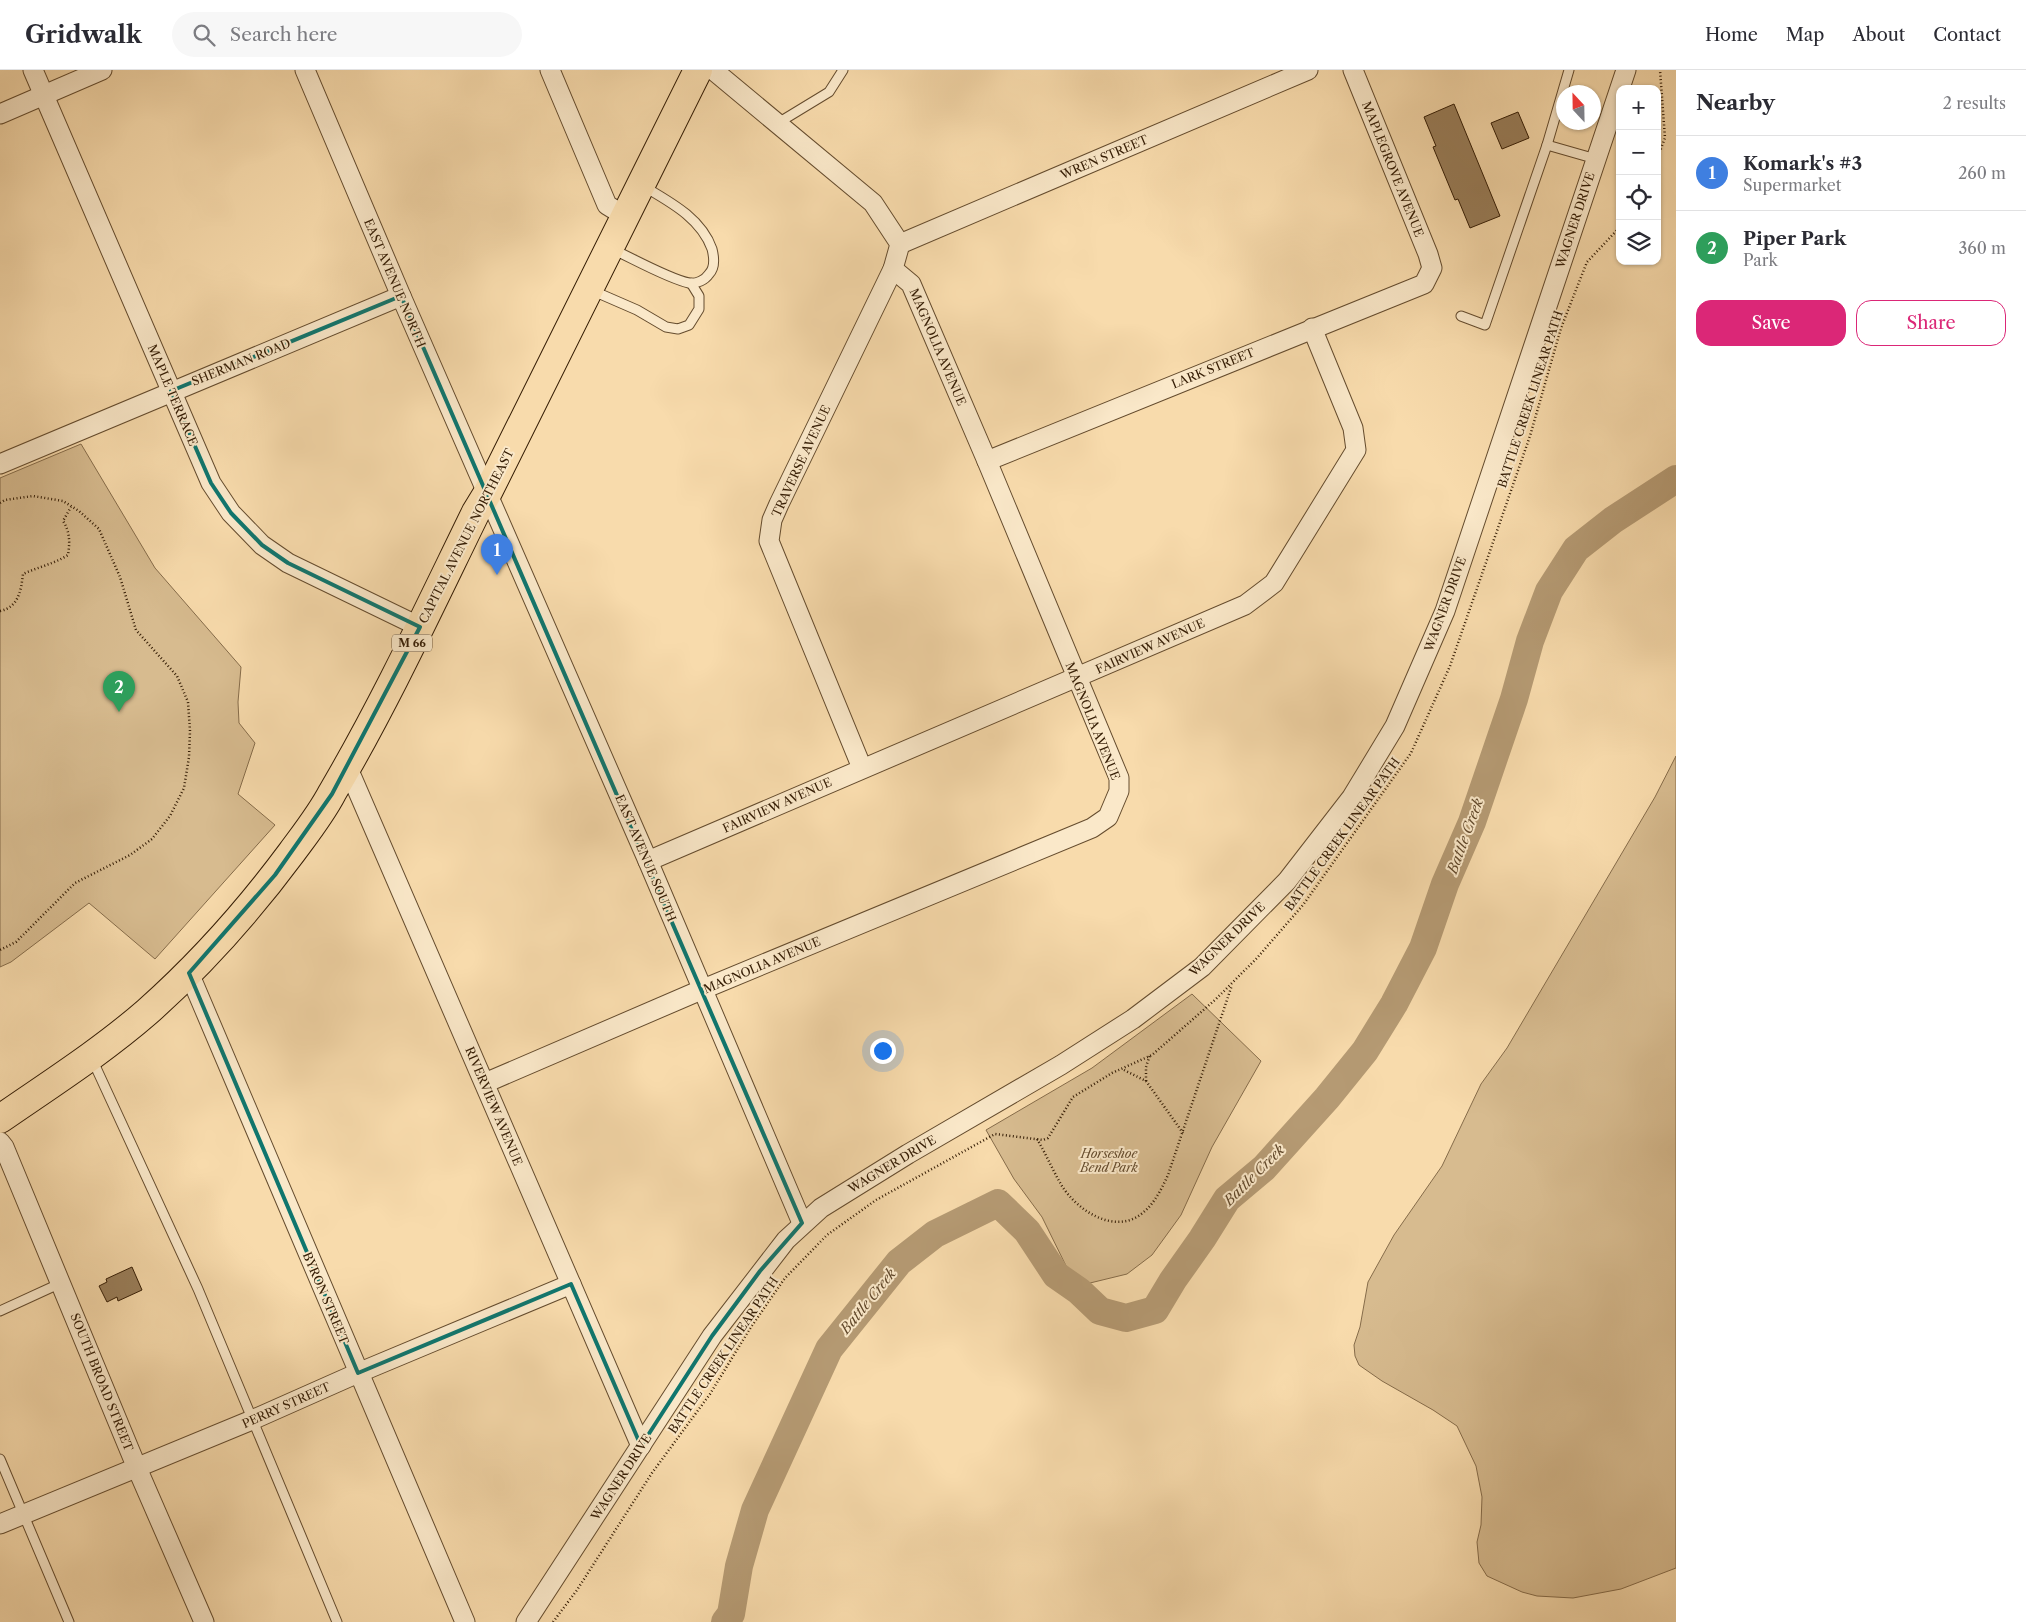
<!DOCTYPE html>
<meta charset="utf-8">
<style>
:root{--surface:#fff;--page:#f7f7f7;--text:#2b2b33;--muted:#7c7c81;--line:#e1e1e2;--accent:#db2777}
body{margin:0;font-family:"Libre Caslon Text",serif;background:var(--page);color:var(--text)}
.controls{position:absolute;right:15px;top:15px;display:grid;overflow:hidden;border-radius:10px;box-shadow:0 1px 4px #0004}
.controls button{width:45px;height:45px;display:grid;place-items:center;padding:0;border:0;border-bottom:1px solid var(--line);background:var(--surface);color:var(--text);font:25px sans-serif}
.compass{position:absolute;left:1556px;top:15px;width:45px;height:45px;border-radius:50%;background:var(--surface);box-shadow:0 1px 4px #0004;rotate:338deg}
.you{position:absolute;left:882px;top:980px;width:18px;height:18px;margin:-12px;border:4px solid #fff;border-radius:50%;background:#1a73e8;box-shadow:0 0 0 8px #1a73e833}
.badge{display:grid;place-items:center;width:32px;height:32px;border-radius:50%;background:var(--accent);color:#fff;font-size:16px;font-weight:700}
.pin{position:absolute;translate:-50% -41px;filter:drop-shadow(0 1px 2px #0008)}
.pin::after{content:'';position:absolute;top:26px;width:18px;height:15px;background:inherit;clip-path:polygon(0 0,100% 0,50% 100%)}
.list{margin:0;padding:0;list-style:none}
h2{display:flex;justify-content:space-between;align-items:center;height:65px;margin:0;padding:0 20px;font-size:21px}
h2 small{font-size:16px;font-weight:400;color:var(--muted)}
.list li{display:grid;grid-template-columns:32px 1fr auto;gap:15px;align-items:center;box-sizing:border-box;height:75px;padding:0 20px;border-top:1px solid var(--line)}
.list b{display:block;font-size:19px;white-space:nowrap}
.list p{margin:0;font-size:16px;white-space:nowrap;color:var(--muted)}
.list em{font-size:16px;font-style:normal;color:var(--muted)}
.actions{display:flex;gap:10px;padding:15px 20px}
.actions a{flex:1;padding:11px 0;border:1px solid var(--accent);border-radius:15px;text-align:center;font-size:18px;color:var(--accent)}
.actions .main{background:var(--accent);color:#fff}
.icon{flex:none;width:28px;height:28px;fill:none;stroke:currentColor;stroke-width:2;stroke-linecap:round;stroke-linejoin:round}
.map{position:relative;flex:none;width:1676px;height:1552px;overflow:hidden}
header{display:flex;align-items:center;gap:30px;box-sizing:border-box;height:70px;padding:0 25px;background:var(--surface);border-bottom:1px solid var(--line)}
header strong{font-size:24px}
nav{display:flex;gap:28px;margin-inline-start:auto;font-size:18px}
.search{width:350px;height:45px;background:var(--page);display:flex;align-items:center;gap:12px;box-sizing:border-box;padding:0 18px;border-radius:28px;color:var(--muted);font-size:19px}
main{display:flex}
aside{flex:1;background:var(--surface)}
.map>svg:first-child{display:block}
.green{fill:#d7bb8f;stroke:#866c4a}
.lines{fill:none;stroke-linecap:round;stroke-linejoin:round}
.river{stroke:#b59a73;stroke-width:28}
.building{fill:#9a7f5b;stroke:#341c04}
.lane-casing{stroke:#654c2e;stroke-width:11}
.street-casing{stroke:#654c2e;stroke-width:21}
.primary-casing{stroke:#341c04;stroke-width:30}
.path{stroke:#341c04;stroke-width:2.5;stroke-dasharray:1 2.5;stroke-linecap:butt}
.lane{stroke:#fae8c9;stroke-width:9}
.street{stroke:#fae8c9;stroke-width:19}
.primary{stroke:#f8dbac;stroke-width:28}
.marked{fill:none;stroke:#0f766e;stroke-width:4;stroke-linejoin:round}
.labels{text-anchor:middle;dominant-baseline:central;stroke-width:4;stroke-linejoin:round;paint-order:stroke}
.shield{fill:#fae8c9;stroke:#6f593f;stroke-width:1}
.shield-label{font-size:11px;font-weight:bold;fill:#341c04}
.street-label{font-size:12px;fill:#341c04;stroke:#fae8c9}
.park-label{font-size:12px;font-style:italic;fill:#654c2e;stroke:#fae8c9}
.water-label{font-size:14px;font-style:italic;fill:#61482b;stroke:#fae8c9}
</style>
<header>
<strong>Gridwalk</strong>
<div class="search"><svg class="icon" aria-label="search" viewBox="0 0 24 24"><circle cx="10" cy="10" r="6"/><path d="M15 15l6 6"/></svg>Search here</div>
<nav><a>Home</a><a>Map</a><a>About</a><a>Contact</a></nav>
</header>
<main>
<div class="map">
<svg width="1676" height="1552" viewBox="0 0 1676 1552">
<rect width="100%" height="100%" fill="#f8dbac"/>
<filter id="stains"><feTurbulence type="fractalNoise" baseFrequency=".004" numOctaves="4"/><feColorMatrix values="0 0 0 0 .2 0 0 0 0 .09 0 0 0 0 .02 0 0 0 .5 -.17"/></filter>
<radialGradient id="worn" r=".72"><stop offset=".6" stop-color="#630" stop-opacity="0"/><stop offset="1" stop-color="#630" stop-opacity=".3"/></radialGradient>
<g class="green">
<polygon points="81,374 155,498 241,597 238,632 239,653 255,673 238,724 275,755 155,889 89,833 11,892 0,897 0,408"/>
<polygon points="1676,686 1676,1498 1621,1519 1573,1528 1537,1526 1522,1522 1487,1506 1479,1493 1477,1472 1481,1455 1482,1427 1476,1396 1457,1356 1433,1340 1382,1311 1359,1295 1355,1286 1354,1275 1360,1257 1368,1212 1394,1165 1442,1096 1481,1014 1507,978 1655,727"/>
<polygon points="1192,924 1261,991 1212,1077 1181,1145 1152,1185 1127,1204 1090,1213 1072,1208 1042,1147 1014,1109 986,1060 1092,998"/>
</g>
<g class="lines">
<polyline class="river" points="725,1552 731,1544 739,1496 755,1440 829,1279 899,1192 935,1164 998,1133 1027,1161 1056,1205 1079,1221 1100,1241 1126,1248 1155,1240 1173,1210 1202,1169 1227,1129 1264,1098 1327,1028 1365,981 1394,934 1423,878 1445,814 1472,752 1514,629 1530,571 1549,521 1576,479 1613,450 1676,409"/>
</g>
<g class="building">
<polygon points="1454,34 1500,146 1470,158 1458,129 1455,130 1433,77 1436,76 1424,47"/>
<polygon points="1518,42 1529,68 1502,79 1491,53"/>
<polygon points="132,1197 142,1220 118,1231 117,1227 107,1232 99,1216 107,1212 106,1209"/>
</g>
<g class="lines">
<g class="lane-casing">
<g id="lane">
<polyline points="778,53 829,22 843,0"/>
<polyline points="1547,75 1569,0"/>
<path d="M612,179c20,9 57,30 77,34 8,1 16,-3 20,-9 6,-6 5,-17 3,-25 -11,-31 -42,-47 -69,-63"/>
<polyline points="591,220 637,240 666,257 678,259 689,255 699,239 699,226 691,213"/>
<polyline points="1461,246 1485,255 1547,75 1596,89"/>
<polyline points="92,989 198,1219 337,1552"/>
<polyline points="0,1241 61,1213"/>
<polyline points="0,1389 69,1552"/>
</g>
</g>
<g class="street-casing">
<g id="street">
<polyline points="33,0 211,413 231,443 262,475 288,493 420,557"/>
<polyline points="305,0 401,226 648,791 802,1153"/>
<polyline points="550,0 607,135 625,146"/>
<polyline points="0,44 102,0"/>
<polyline points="900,174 1308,0"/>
<polyline points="987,391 1424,214 1432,198 1428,184 1353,0"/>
<polyline points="0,394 401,226"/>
<polyline points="347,696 641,1376"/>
<polyline points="862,698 769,471 772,450 779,434 893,199"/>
<polyline points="648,791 1245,535 1274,513 1356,380 1353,358 1312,258"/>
<polyline points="189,903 465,1552"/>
<polyline points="485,1013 701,920 1092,758 1108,747 1119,721 1119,708 987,391 911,214 893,199 900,174 873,133 713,0"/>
<polyline points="0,1072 4,1077 137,1398 204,1552"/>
<polyline points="0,1454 252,1350 358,1303 571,1214"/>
<polyline points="526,1552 712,1266 786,1170 821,1138 908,1084 1061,995 1133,949 1202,897 1287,811 1352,727 1395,656 1445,541 1626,0"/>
</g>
</g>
<g class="primary-casing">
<path id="primary" d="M0,1049c49,-34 101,-67 147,-107 54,-48 102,-102 145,-160 14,-19 29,-38 40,-59 53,-90 98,-187 144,-281l11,-18 211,-424"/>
</g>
<g class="path">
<polyline points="1657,89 1665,68 1660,0"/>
<polyline points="0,433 5,430 33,426 63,431 79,441 99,459 120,507 136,560 177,606 188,632 190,661 189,687 184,718 170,746 152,769 130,785 75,813 16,872 0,880"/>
<path d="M0,541c19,-4 21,-21 23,-37 15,-7 31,-10 45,-19 2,-13 2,-23 -5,-34l8,-14"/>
<polyline points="1124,1000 1146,1011 1183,1063"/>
<polyline points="1146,1011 1146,997 1150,985"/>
<path d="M1037,1069c9,15 16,32 25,47 15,24 51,48 78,29 14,-10 21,-25 28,-40l64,-190"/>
<polyline points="553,1552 577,1520 652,1403 710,1324 751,1257 785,1208 827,1165 876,1130 995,1064 1043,1070 1048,1068 1073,1027 1112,1003 1152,985 1216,929 1257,888 1303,835 1411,683 1450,596 1530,366 1561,258 1587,192 1620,157"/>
</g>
<use href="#lane" class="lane"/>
<use href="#street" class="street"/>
<use href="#primary" class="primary"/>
</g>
<path class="marked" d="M401,226l401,927 -42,48 -48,65 -71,110 -70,-162 -213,89 -169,-400 86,-98 57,-81 88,-167 -132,-64 -26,-18 -31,-32 -20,-30 -40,-92z"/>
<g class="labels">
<rect class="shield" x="392" y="564.5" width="40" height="17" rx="4"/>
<g class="shield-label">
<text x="412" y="573">M 66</text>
</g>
<g class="street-label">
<text transform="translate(1104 87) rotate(-23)">WREN STREET</text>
<text transform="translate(1393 99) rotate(68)">MAPLEGROVE AVENUE</text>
<text transform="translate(1575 150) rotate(-72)">WAGNER DRIVE</text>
<text transform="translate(395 213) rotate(67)">EAST AVENUE NORTH</text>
<text transform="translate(938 277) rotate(67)">MAGNOLIA AVENUE</text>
<text transform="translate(241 292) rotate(-22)">SHERMAN ROAD</text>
<text transform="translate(1213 298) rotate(-22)">LARK STREET</text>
<text transform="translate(173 325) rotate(67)">MAPLE TERRACE</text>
<text transform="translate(1530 329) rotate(-72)">BATTLE CREEK LINEAR PATH</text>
<text transform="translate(801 391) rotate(-65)">TRAVERSE AVENUE</text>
<text transform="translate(466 466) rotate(-63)">CAPITAL AVENUE NORTHEAST</text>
<text transform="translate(1445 534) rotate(-70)">WAGNER DRIVE</text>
<text transform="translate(1150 576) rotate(-24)">FAIRVIEW AVENUE</text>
<text transform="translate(1093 651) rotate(68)">MAGNOLIA AVENUE</text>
<text transform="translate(777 735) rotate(-24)">FAIRVIEW AVENUE</text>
<text transform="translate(1342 764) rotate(-54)">BATTLE CREEK LINEAR PATH</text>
<text transform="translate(646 788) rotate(67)">EAST AVENUE SOUTH</text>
<text transform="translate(1227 869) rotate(-44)">WAGNER DRIVE</text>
<text transform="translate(762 895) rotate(-23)">MAGNOLIA AVENUE</text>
<text transform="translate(494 1036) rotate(67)">RIVERVIEW AVENUE</text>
<text transform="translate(892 1094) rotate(-31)">WAGNER DRIVE</text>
<text transform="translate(326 1228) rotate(67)">BYRON STREET</text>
<text transform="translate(723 1285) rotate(-56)">BATTLE CREEK LINEAR PATH</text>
<text transform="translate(102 1312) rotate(68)">SOUTH BROAD STREET</text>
<text transform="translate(286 1335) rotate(-24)">PERRY STREET</text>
<text transform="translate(621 1407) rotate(-57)">WAGNER DRIVE</text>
</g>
<g class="park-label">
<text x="1109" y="1083">Horseshoe<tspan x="1109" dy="14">Bend Park</tspan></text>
</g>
<g class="water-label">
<text transform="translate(1465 766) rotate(-70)">Battle Creek</text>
<text transform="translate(1254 1105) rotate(-45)">Battle Creek</text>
<text transform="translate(868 1231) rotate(-51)">Battle Creek</text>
</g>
</g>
<rect width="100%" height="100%" filter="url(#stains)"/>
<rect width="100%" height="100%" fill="url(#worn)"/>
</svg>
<div class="controls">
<button>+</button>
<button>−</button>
<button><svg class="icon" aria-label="locate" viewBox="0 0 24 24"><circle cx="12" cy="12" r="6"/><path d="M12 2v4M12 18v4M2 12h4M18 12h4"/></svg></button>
<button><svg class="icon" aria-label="layers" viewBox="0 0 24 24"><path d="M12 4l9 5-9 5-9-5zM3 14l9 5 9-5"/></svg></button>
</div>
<svg class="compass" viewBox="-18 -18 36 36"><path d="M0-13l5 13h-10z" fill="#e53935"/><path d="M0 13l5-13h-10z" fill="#7c7c81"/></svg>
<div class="you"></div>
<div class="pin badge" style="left:497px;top:505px;background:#3f7fe0">1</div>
<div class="pin badge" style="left:119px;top:642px;background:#2e9e5b">2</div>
</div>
<aside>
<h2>Nearby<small>2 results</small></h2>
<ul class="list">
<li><span class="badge" style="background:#3f7fe0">1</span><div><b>Komark's #3</b><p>Supermarket</p></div><em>260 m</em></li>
<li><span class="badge" style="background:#2e9e5b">2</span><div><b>Piper Park</b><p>Park</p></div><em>360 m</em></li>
</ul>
<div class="actions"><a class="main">Save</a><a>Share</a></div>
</aside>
</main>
